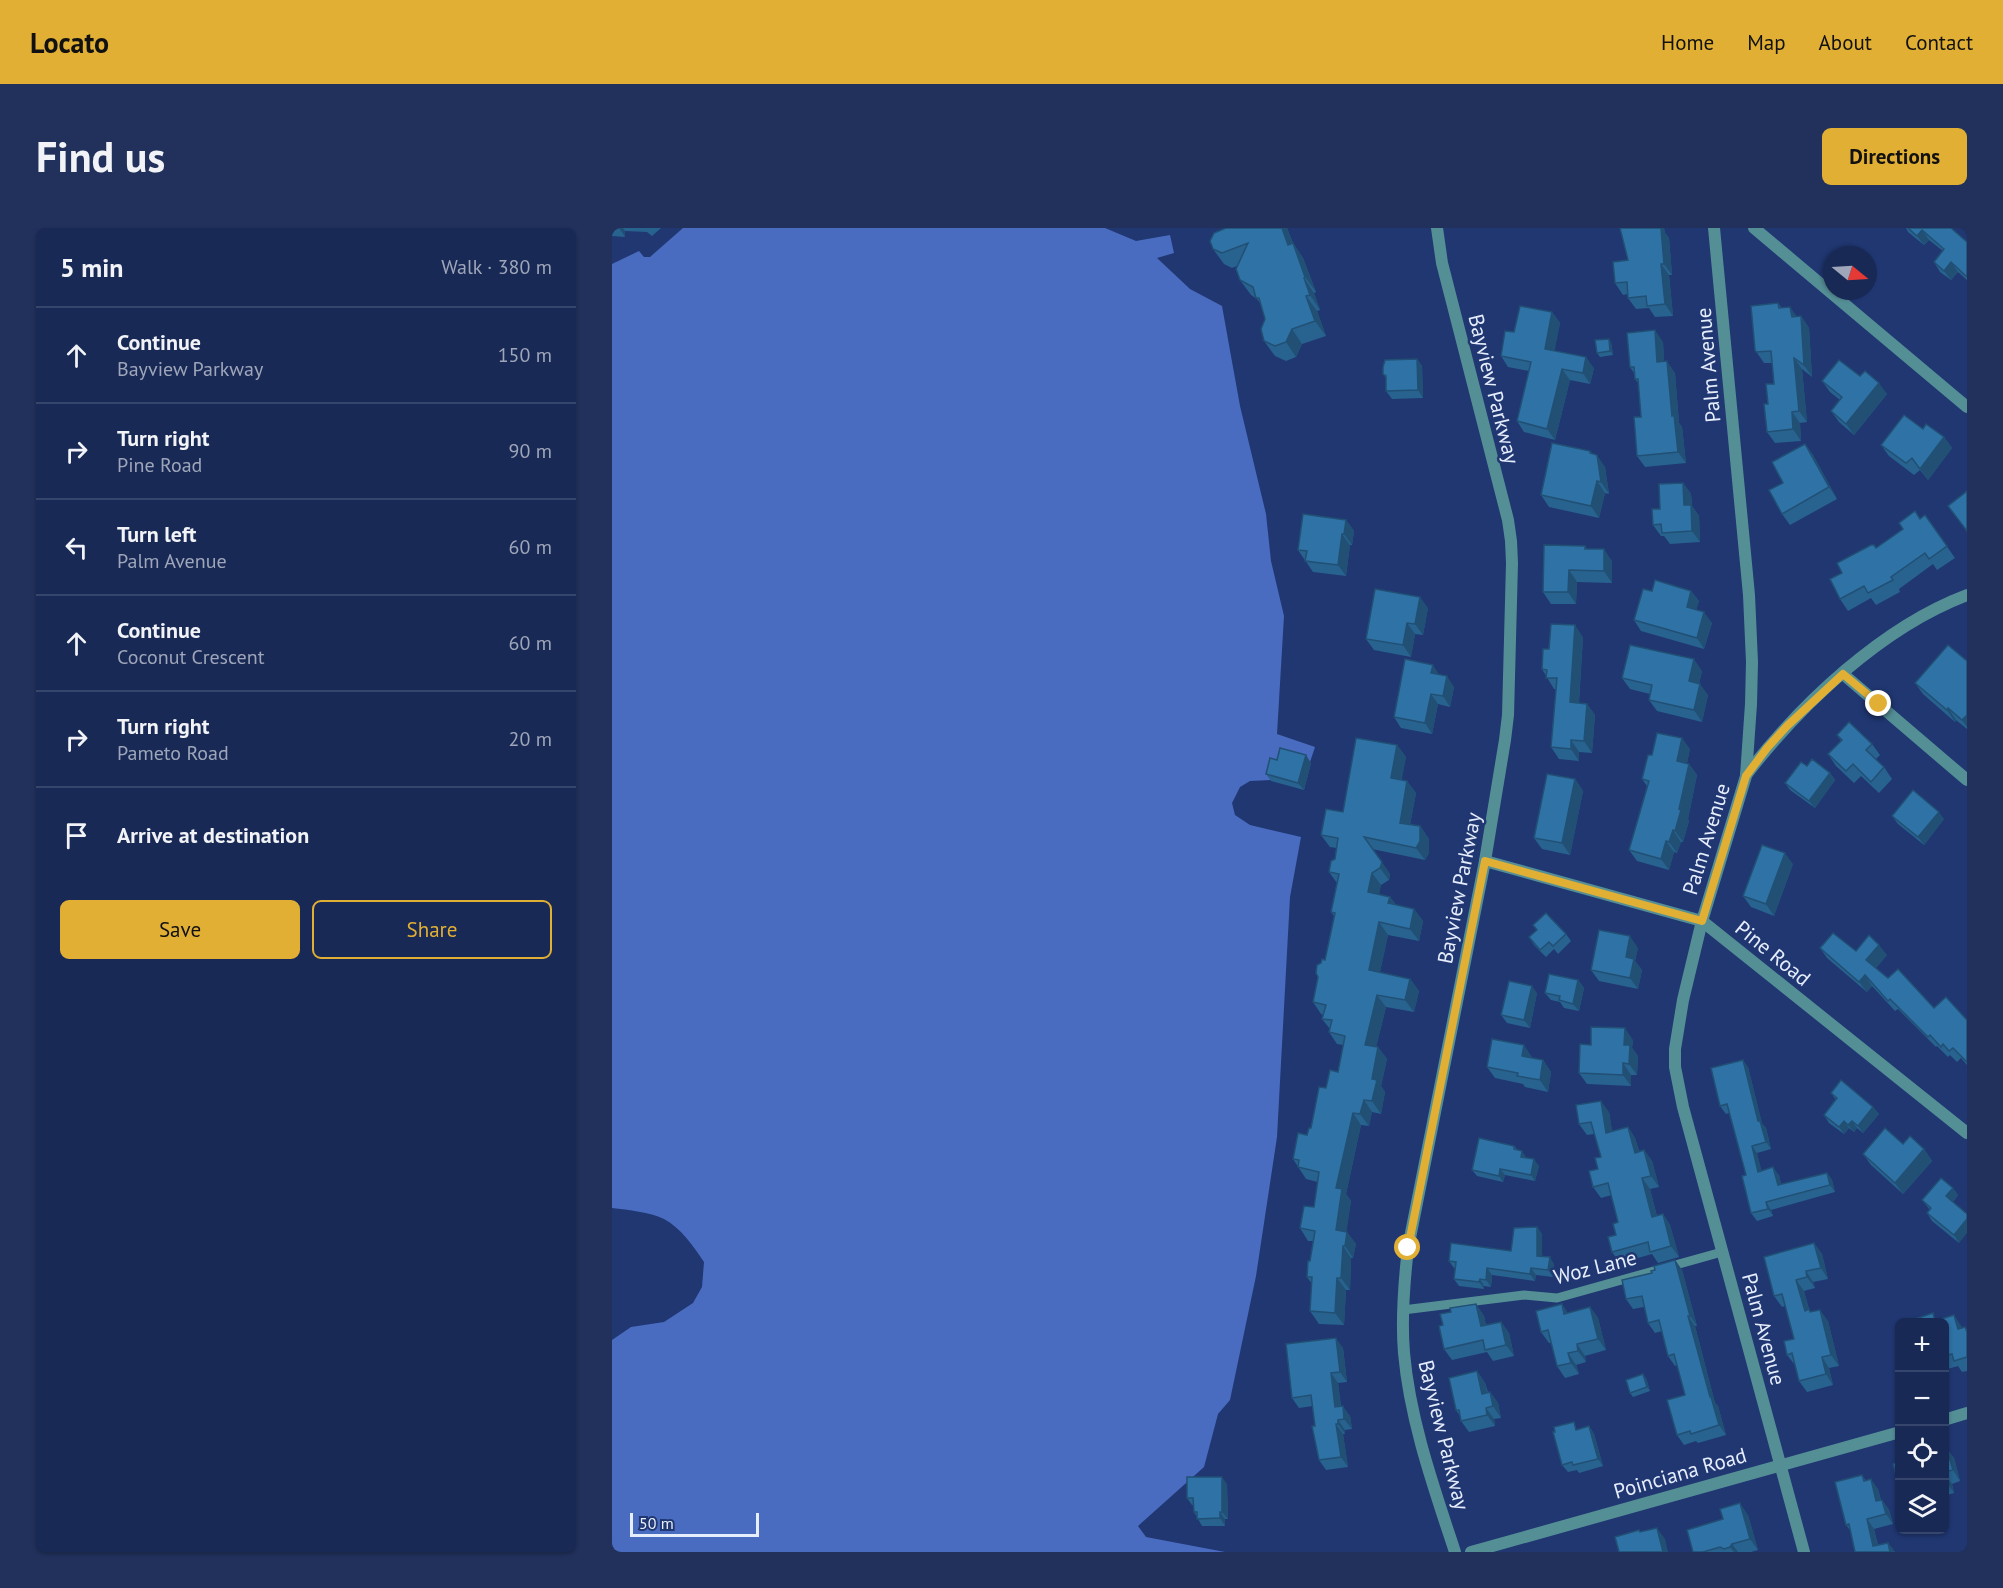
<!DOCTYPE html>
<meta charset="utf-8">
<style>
:root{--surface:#182956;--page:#21315c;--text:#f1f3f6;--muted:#9fa6b9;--line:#36456c;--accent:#e1af34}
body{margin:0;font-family:"PT Sans",sans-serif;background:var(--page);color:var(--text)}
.controls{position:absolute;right:18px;bottom:18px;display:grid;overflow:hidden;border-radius:9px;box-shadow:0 2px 4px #0004}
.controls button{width:54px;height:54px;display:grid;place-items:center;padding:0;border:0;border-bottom:2px solid var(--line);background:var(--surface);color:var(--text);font:30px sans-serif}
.compass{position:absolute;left:1211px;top:18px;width:54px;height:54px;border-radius:50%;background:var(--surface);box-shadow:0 2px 4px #0004;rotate:108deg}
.scale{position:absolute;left:18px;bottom:15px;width:129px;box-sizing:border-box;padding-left:6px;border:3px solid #e6edfc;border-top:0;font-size:16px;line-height:21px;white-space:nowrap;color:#e6edfc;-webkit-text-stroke:4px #203772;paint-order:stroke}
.stop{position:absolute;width:18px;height:18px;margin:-14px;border:4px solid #e1af34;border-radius:50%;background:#fff}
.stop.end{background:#e1af34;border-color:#fff;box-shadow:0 2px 6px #0008}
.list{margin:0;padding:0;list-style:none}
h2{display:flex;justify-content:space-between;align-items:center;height:78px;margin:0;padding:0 24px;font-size:26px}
h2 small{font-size:20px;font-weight:400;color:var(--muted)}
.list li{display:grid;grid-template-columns:39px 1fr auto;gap:18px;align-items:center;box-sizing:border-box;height:96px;padding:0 24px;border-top:2px solid var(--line)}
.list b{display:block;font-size:22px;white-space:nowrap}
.list p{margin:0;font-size:20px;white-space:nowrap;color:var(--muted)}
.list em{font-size:20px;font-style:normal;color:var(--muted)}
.actions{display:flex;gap:12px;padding:18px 24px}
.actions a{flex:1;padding:14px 0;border:2px solid var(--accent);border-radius:9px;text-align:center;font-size:21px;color:var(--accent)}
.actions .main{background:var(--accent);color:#111}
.icon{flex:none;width:33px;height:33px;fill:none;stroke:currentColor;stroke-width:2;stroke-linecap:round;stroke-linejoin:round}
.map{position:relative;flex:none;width:1355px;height:1324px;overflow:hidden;border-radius:9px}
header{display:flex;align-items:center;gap:36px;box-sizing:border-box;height:84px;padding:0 30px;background:var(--accent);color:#111}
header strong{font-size:28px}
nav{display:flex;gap:33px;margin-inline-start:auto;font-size:21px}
.intro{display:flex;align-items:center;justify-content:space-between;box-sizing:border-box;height:144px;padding:0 36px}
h1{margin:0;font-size:42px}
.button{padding:15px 27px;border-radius:9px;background:var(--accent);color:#111;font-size:21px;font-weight:700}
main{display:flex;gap:36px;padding:0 36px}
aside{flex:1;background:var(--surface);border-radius:9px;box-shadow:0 2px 4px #0004}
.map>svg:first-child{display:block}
.water{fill:#496cc0}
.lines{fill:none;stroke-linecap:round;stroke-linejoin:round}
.lane{stroke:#558f96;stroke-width:9}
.street{stroke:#558f96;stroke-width:12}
.wall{fill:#28628f}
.shaded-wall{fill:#215074}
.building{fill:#2f72a6;stroke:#215074;stroke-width:1.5}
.route{stroke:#e1af34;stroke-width:8}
.labels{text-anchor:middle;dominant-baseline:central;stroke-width:5;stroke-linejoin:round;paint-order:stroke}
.street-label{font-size:21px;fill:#e6edfc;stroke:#203772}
</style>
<header>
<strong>Locato</strong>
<nav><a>Home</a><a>Map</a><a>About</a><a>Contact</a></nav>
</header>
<div class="intro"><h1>Find us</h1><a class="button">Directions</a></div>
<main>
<aside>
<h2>5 min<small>Walk · 380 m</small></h2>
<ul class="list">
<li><svg class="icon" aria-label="ahead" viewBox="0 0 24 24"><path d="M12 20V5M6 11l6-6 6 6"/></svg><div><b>Continue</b><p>Bayview Parkway</p></div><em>150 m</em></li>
<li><svg class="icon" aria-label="right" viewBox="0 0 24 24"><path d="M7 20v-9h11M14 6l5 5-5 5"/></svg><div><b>Turn right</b><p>Pine Road</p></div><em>90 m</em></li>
<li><svg class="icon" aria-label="left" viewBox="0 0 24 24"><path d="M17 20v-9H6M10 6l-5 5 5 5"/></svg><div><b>Turn left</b><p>Palm Avenue</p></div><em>60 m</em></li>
<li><svg class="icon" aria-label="ahead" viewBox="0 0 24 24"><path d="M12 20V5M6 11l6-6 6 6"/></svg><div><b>Continue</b><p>Coconut Crescent</p></div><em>60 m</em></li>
<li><svg class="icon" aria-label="right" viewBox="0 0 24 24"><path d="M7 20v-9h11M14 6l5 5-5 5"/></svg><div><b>Turn right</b><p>Pameto Road</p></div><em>20 m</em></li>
<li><svg class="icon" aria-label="arrive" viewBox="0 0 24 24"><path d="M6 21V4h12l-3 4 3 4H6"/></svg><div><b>Arrive at destination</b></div></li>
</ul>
<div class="actions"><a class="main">Save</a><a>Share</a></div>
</aside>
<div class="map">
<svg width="1355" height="1324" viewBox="0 0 1355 1324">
<rect width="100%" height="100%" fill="#203772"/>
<path class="water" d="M71,0h422l31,13 34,-6 4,18 -17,5 33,31 32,17 18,100 26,108 5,47 13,55 -7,118 38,13 -5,15 -39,18 -21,1 -10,6 -8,16 3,12 15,10 51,12 -11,60 -13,240 -21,139 -26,124 -12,14 -14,53 -66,59 8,11 79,15h-613v-212l19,-13 33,-5 29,-19 9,-16 2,-25c-10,-15 -23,-34 -40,-43 -15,-7 -35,-9 -52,-11v-944l27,-13 5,6h6z"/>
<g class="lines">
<polyline class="lane" points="791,1082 912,1067 945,1070 1110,1024"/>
<g class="street">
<path d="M825,0l5,35 66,257 3,21 1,22 -4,152 -3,25 -20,121 -77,387c-4,35 -7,70 -4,105 6,68 30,135 51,199"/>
<polyline points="1102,0 1137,367 1140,434 1139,476 1134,548 1090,693 1071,772 1063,821 1063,839 1071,879 1192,1324"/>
<polyline points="1142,0 1355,179"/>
<polyline points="1231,446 1355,552"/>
<path d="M1134,547c55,-71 136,-148 221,-180"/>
<polyline points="873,633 1090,693 1355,905"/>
<polyline points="1332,1192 1355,1185"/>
<polyline points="859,1324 1288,1204"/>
</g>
</g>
<g class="wall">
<polygon points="0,0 49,0 40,8 35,4 13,3 13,9 0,8"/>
<polygon points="675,0 681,15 691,30 704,64 702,65 708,82 705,83 714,108 690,116 684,129 674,133 663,128 652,113 653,91 649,76 645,71 639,67 628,52 625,38 620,40 612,36 601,21"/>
<polygon points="1052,0 1053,5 1057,10 1060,47 1057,47 1061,88 1043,89 1037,80 1024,81 1016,70 1016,66 1011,67 1003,55 1016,32"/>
<polygon points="1294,0 1339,0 1355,14 1355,52 1346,44 1339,52 1328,44 1322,34 1331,23 1317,12 1312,17 1296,4"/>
<polygon points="1166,75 1169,79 1185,89 1189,88 1197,100 1200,149 1190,141 1195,194 1188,195 1189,213 1163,215 1155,204 1156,176 1162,156 1160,135 1152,135 1143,122"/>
<polygon points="940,84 948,95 942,123 982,140 978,156 958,152 943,212 912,204 905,193 917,143 896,139 889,128 902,104"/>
<polygon points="999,114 1001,127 988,129 985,125"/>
<polygon points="1051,114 1052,134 1063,145 1067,195 1070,199 1074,235 1033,239 1025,228 1029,189 1027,156 1023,151 1022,145 1018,139"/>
<polygon points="805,131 810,138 811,170 780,171 774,163 774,150 771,146"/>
<polygon points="1248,148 1275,166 1242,207 1227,194 1219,183 1228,172 1218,164 1210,153"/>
<polygon points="1311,201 1332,209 1340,220 1316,252 1308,242 1302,247 1277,228 1269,217"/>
<polygon points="1193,216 1201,227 1225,271 1178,297 1170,286 1171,255"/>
<polygon points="978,223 993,239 997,266 993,265 987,290 937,279 929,267"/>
<polygon points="1071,255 1079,266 1080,278 1087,288 1088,314 1058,316 1052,308 1049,308 1041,297 1048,281"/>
<polygon points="1313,287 1343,330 1325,342 1321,336 1287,361 1288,364 1264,377 1259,370 1236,383 1228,371 1230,345 1264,320"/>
<polygon points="734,292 742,303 740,317 738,317 734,348 701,344 686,322"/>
<polygon points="973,318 975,321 1000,333 1000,355 965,354 964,376 939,376 931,364"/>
<polygon points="1040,363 1079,363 1087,373 1084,382 1100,395 1092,421 1029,403 1022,392"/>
<polygon points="816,380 811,407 803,406 799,429 762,422 754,411"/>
<polygon points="971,409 967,475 975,476 983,487 980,525 967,524 967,533 947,531 939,519 944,461 942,461 930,441 937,421"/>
<polygon points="1355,433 1355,501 1344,492 1343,494 1311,466 1303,455"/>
<polygon points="1090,443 1087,456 1096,467 1090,494 1045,483 1037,472 1038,466 1018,461 1010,450"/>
<polygon points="828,447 842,459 838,479 826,476 820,506 789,500 782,489"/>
<polygon points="1225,507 1260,516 1268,527 1264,531 1272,539 1280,551 1267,565 1249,548 1242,555 1224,538 1216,526 1229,513"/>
<polygon points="785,517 794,529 789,552 795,553 804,565 798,597 808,598 817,611 817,625 813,632 760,621 778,646 777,652 769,657 767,666 778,669 784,677 802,681 811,693 807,713 776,707 768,744 798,751 807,763 802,784 774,779 764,819 766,819 775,831 769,858 773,864 769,886 760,884 757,898 749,897 734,966 739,973 734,1003 744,1016 741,1030 739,1030 738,1062 734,1062 732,1097 707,1096 698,1083 700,1056 695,1049 701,1013 696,1013 688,1000 702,979 706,954 694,951 681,931 699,900 714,860 726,844 731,817 725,816 717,804 718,801 710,791 711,787 709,786 701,774 709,735 713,732 722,688 719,684 725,655 717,644 723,631 724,620 718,619 709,607 731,584"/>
<polygon points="1078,521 1075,535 1077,536 1085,547 1076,591 1077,593 1071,614 1069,614 1065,625 1062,624 1057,642 1025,633 1017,622 1035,558 1030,551 1040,527"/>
<polygon points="665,532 699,535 692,562 659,553 654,546"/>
<polygon points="1195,538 1218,545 1223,552 1203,580 1178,562 1173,555"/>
<polygon points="963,551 971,563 958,627 930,621 922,610"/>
<polygon points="1280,588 1332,591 1312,617 1286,596"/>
<polygon points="1181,636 1162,688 1139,679 1131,668"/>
<polygon points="921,697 954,706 959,713 946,726 942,721 934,729 922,717 917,709 925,702"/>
<polygon points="1026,720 1023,733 1030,742 1026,761 987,753 979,742"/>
<polygon points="1208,720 1244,723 1275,727 1264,740 1276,750 1322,780 1355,792 1355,837 1349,830 1345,834 1338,827 1336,829 1325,818 1324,819 1286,781 1283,783 1260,758 1255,764 1215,730"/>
<polygon points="966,752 972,760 967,783 952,780 948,774 939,772 933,765"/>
<polygon points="925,765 918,800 895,795 889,787"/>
<polygon points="1021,812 1020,820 1026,828 1025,847 1019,847 1019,858 975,856 967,845 979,817"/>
<polygon points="920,829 920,830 931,832 939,844 936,864 913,859 911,856 883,850 875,839"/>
<polygon points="1136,839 1150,896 1154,900 1159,921 1145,925 1149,943 1167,947 1169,956 1215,945 1220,952 1223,964 1159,982 1161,988 1145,993 1139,985 1134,947 1117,885 1114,886 1108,878"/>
<polygon points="1219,865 1261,879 1267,886 1251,905 1245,900 1242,904 1237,900 1232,906 1217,895 1212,887 1224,872"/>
<polygon points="997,884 1000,903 1016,899 1023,910 1027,923 1032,922 1040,933 1047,959 1038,961 1045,988 1051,986 1058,997 1067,1029 1046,1035 1040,1026 1008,1035 1000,1024 1006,994 1000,967 989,970 981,959 989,929 982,906 975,907 967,896"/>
<polygon points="902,918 914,930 927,938 923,953 893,947 891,954 865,948 860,942"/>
<polygon points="1312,921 1320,933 1291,966 1259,937 1251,926"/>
<polygon points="1341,960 1346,967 1341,974 1347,1015 1320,993 1315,985 1318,982 1310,972"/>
<polygon points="925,999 930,1006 930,1028 942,1036 941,1049 924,1047 923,1053 880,1047 879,1059 872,1058 872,1061 847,1058 842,1051 843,1040 842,1040 837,1033 899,1023"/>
<polygon points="1202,1015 1210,1026 1216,1051 1201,1054 1203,1060 1192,1063 1197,1081 1199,1084 1216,1093 1227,1138 1217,1140 1221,1157 1195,1164 1187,1153 1183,1137 1175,1127 1182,1111 1173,1078 1170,1079 1162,1068"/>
<polygon points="1063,1032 1070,1042 1085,1098 1083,1098 1103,1175 1106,1178 1114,1207 1086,1215 1084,1213 1072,1217 1065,1207 1073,1167 1065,1137 1063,1138 1056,1128 1050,1103 1043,1105 1036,1095 1032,1079 1021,1081 1014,1071 1043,1042"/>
<polygon points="864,1076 872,1088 874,1097 889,1094 897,1105 902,1128 881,1133 875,1124 840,1132 832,1121 831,1097"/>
<polygon points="978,1079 986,1090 994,1122 973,1128 974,1134 964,1137 967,1146 953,1150 945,1138 939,1115 937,1115 929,1104 956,1085"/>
<polygon points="1326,1092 1355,1101 1355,1143 1350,1144 1346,1138 1332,1142 1332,1095"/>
<polygon points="731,1120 735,1154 726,1155 729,1178 738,1188 740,1201 733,1202 733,1206 731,1206 736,1239 714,1242 707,1232 701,1178 687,1180 680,1170"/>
<polygon points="865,1143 873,1155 876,1164 878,1164 886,1175 889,1190 882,1191 883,1198 857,1204 849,1193 848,1188 844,1182"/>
<polygon points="1034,1150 1038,1163 1021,1169 1018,1165"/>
<polygon points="977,1198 982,1206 991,1238 967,1245 965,1242 956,1244 950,1237 966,1201"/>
<polygon points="1332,1219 1342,1230 1348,1253 1340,1256 1342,1265 1332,1268"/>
<polygon points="1250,1247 1254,1253 1266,1261 1269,1272 1270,1272 1277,1282 1281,1296 1262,1301 1266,1317 1276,1315 1283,1324 1243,1324 1238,1302 1234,1297"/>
<polygon points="615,1256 616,1291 613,1291 613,1298 590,1298 582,1284 581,1277 580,1277 575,1270"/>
<polygon points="1136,1287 1146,1322 1139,1324 1081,1324"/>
</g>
<g class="shaded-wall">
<polygon points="7,0 11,0 13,3 13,9"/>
<polygon points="670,0 675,0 687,32 676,17"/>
<polygon points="1047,0 1052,0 1053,5 1057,10 1060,47 1052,36"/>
<polygon points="1310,2 1317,12 1312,17 1305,8"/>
<polygon points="681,15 691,30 704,64 693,49"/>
<polygon points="1339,34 1346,44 1339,52 1332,43"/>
<polygon points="1049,36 1057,47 1061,88 1053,76"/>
<polygon points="692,50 702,65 708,82 698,67"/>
<polygon points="694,68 705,83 714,108 703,93"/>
<polygon points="1178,79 1186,90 1180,89"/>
<polygon points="940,84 948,95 941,132 933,121"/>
<polygon points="1189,88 1197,100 1200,149 1192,137"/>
<polygon points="680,101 690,116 684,129 674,114"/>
<polygon points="1043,102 1051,114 1053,146 1045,134"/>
<polygon points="997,111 999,114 1001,127 998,123"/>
<polygon points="974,129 982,140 978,156 971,145"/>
<polygon points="1182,130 1190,141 1195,194 1187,183"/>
<polygon points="805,131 810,138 811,170 806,162"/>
<polygon points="1055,133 1063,145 1067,195 1070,199 1074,235 1066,224 1060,188"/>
<polygon points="950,141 958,152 943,212 935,201"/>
<polygon points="1267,155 1275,166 1242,207 1234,196"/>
<polygon points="1180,184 1188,195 1189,213 1181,201"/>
<polygon points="1332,209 1340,220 1316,252 1308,241"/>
<polygon points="1193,216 1201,227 1225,271 1217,259"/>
<polygon points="978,223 986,234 985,227 993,239 997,266 989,254 978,225"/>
<polygon points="985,253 993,265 987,290 979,278"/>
<polygon points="1071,255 1079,266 1080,278 1087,288 1088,314 1080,303 1072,277"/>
<polygon points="734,292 742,303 740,317 732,306"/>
<polygon points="730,306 738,317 734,348 726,337"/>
<polygon points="992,321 1000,333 1000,355 992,343"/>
<polygon points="957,342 965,354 964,376 956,364"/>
<polygon points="1079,363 1087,373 1082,390 1075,379"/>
<polygon points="808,369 816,380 811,407 803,396"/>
<polygon points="1092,384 1100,395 1092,421 1085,410"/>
<polygon points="795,395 803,406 799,429 791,417"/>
<polygon points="963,397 971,409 966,486 958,474"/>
<polygon points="1082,431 1090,443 1085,465 1077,453"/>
<polygon points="821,437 828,448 819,445"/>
<polygon points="835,448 842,459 838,479 831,468"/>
<polygon points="1088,456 1096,467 1090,494 1082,482"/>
<polygon points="819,466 826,476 820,506 813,495"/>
<polygon points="975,476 983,487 980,525 972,513"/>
<polygon points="1336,480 1344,492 1343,494 1335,482"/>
<polygon points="1355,487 1355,499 1350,492"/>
<polygon points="1070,510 1078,521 1073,544 1065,533"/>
<polygon points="959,512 967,524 967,533 959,521"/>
<polygon points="785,517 794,529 788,562 779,550"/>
<polygon points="694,527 699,535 692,562 686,555"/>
<polygon points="1077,536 1085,547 1076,591 1077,593 1071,614 1063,603"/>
<polygon points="1218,545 1223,552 1203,580 1197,573"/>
<polygon points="963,551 971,563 958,627 950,615"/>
<polygon points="795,553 804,565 796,607 788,595"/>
<polygon points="1327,584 1332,591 1312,617 1306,609"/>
<polygon points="808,598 817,611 817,625 813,632 804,620"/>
<polygon points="1061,602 1069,614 1065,625 1057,614"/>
<polygon points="1054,613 1062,624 1057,642 1049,631"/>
<polygon points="1173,625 1181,636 1162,688 1154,676"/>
<polygon points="770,634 778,646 777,652 768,640"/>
<polygon points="760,645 769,657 765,676 756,664"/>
<polygon points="778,669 786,681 776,675"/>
<polygon points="802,681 811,693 807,713 798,701"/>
<polygon points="767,694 776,707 766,754 757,742"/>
<polygon points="1018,708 1026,720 1023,733 1030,742 1026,761 1018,750 1014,729"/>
<polygon points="1267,717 1275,727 1262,743 1254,732"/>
<polygon points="1253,747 1260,758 1255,764 1247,754"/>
<polygon points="798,751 807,763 802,784 793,772"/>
<polygon points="966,752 972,760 967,783 961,776"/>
<polygon points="920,758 925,765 918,800 912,792"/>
<polygon points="765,767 774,779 762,829 753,817"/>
<polygon points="1013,800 1021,812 1020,820 1026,828 1025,847 1017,836 1012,817"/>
<polygon points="912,817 920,829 918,840 910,828"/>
<polygon points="766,819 775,831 769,858 773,864 769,886 760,873 760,851"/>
<polygon points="931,832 939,844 936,864 928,852"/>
<polygon points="1131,832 1136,839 1150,895 1154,900 1159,921 1154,914 1146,893"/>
<polygon points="1011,835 1019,847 1019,858 1011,847"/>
<polygon points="752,872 760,884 757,898 748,886"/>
<polygon points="989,873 997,884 1002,916 994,905"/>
<polygon points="1261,879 1267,886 1251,905 1246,898"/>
<polygon points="741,885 749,897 734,966 739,973 733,1014 724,1002 724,960"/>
<polygon points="1232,893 1237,900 1232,906 1227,899"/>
<polygon points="1240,893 1245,900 1242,904 1236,897"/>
<polygon points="1016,899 1023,910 1030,936 1023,925"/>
<polygon points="1140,918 1145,925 1152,951 1146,944"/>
<polygon points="1312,921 1320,933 1291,966 1283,955"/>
<polygon points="1032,922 1040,933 1047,959 1039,948"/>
<polygon points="910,923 914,929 913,935 909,929"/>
<polygon points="922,931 927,938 923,953 919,947"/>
<polygon points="1161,939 1167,947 1171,965 1166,957"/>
<polygon points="888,941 893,947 891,954 887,948"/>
<polygon points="1215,945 1220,952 1223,964 1218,957"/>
<polygon points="1030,950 1038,961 1048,1000 1040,989"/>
<polygon points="1341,960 1346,967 1339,976 1334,968"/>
<polygon points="1154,974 1159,982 1161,988 1156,981"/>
<polygon points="1051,986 1058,997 1067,1029 1059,1018"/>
<polygon points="1355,991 1355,1005 1347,1015 1342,1007"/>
<polygon points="925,999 930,1006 930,1035 925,1028"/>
<polygon points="735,1004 744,1016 741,1030 733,1018"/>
<polygon points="1202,1015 1210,1026 1216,1051 1209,1040"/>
<polygon points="731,1018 739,1030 738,1062 729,1050"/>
<polygon points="938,1029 942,1036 941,1049 936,1042"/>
<polygon points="1063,1032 1070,1042 1085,1098 1078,1088"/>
<polygon points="875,1040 880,1047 879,1059 874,1052"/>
<polygon points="919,1040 924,1047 923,1053 918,1046"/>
<polygon points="1194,1043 1201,1054 1203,1060 1195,1049"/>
<polygon points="725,1050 734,1062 732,1097 723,1085"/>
<polygon points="868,1051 872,1058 872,1061 867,1054"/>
<polygon points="1184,1052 1192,1063 1200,1094 1193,1083"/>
<polygon points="864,1076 872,1088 877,1110 869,1098"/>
<polygon points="950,1076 958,1088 952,1086"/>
<polygon points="978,1079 986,1090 994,1122 986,1111"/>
<polygon points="1208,1082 1216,1093 1227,1138 1219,1127"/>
<polygon points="1342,1087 1350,1099 1354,1112 1346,1101"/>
<polygon points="1076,1088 1083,1098 1103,1175 1106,1178 1114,1207 1107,1197 1098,1169"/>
<polygon points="889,1094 897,1105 902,1128 894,1117"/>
<polygon points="724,1110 731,1120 735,1154 728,1144"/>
<polygon points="965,1116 973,1128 974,1134 966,1123"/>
<polygon points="956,1125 964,1137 967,1146 959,1135"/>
<polygon points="1210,1129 1217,1140 1221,1157 1214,1146"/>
<polygon points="865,1143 873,1155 878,1177 870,1166"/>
<polygon points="719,1145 726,1155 730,1189 723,1179"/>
<polygon points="1031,1146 1034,1150 1038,1163 1035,1159"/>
<polygon points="878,1164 886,1175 889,1190 881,1178"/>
<polygon points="731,1178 738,1188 740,1201 732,1191"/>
<polygon points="874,1180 882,1191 883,1198 875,1187"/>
<polygon points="726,1192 733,1202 733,1206 726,1196"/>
<polygon points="724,1196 731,1206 736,1239 729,1229"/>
<polygon points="977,1198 982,1206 991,1238 986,1231"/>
<polygon points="1334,1219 1342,1230 1348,1253 1341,1242"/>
<polygon points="1332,1245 1340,1256 1342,1265 1334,1254"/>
<polygon points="610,1249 615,1256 616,1291 610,1284"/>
<polygon points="1259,1251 1266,1261 1271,1283 1264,1273"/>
<polygon points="1270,1272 1277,1282 1281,1296 1274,1286"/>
<polygon points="1128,1275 1136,1287 1146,1322 1138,1311"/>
<polygon points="608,1284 613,1291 613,1298 608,1290"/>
<polygon points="1255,1291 1262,1301 1267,1324 1261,1318"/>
<polygon points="1045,1300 1053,1311 1056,1324 1051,1324"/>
<polygon points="1276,1315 1283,1324 1278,1324"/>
<polygon points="1120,1316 1126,1324 1122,1324 1118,1319"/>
</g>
<g class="building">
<polygon points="614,0 670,0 676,17 681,15 693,49 692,50 698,67 694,68 703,93 680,101 674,114 663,118 652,113 649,101 653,91 647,70 644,70 641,59 628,52 624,41 636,15 610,25 601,21 598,13 602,5"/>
<polygon points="1008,0 1049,0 1052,36 1049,36 1053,76 1035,78 1034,68 1016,70 1015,54 1003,55 1001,34 1016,32"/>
<polygon points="1296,0 1339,0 1355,14 1355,49 1339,34 1332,43 1322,34 1332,21 1310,2 1305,8"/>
<polygon points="1166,75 1167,80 1178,79 1180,89 1189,88 1192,137 1182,130 1187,183 1180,184 1181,201 1155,204 1152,176 1156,176 1154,156 1162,156 1159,123 1144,124 1143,122 1139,78"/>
<polygon points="908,78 940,84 933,121 974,129 971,145 950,141 935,201 905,193 919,134 889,128 893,103 902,104"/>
<polygon points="1043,102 1045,134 1055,133 1060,188 1062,187 1066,224 1025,228 1022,189 1029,189 1026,151 1023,151 1022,139 1018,139 1015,105"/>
<polygon points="997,111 998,123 985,125 983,112"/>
<polygon points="805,131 806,162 774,163 774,148 771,146 771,139 773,132"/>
<polygon points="1227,132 1248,148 1253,143 1267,155 1234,196 1219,183 1230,169 1210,153"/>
<polygon points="1292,187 1311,201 1314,196 1332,209 1308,241 1300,230 1294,235 1269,217"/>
<polygon points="940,215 978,223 978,225 985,227 989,254 985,253 979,278 929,267"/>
<polygon points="1193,216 1217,259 1170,286 1157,262 1171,255 1160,234"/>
<polygon points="1071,255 1072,277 1079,277 1080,303 1050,305 1049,296 1041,297 1040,281 1048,281 1047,256"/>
<polygon points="1355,263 1355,303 1336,278"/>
<polygon points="1303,283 1308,291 1313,287 1335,318 1317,331 1313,325 1279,349 1281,352 1256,365 1252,358 1228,371 1218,351 1230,345 1225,335 1259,317 1262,317 1264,320 1291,301 1287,295"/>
<polygon points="691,286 734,292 732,306 730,306 726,337 693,333 695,323 686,322"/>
<polygon points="932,317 973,318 973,321 992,321 992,343 957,342 956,364 931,364"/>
<polygon points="1043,352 1079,363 1075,379 1092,384 1085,410 1022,392 1031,361 1040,363"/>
<polygon points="763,361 808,369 803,396 795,395 791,417 754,411"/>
<polygon points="939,396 963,397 958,474 975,476 972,513 959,512 959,521 939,519 945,450 934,450 935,442 930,441 931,421 937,421"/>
<polygon points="1018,417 1082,431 1077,453 1088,456 1082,482 1037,472 1040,457 1010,450"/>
<polygon points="1336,417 1355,433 1355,487 1350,492 1336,480 1335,482 1303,455"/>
<polygon points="793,431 821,437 819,445 835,448 831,468 819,466 813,495 782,489"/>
<polygon points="1237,494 1260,516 1254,522 1272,539 1259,554 1241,536 1234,543 1216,526 1230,512 1225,507"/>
<polygon points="1045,505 1070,510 1065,533 1077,536 1067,581 1069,582 1063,603 1061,602 1057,614 1054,613 1049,631 1017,622 1037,553 1030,551 1036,527 1040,527"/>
<polygon points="744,510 785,517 779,550 795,553 788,595 808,598 808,613 804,620 752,609 770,634 768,640 760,645 756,664 778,669 776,675 802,681 798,701 767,694 757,742 798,751 793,772 765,767 753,817 766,819 760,851 765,852 760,873 752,872 748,886 741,885 724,960 730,961 724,1002 735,1004 733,1018 731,1018 729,1050 725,1050 723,1085 698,1083 700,1049 695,1049 696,1033 698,1033 703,1003 688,1000 692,978 702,979 707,944 686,939 687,932 681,931 686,905 695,907 697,900 699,900 707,859 714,860 718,842 726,844 733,808 717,804 720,792 710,791 714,777 701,774 706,749 704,745 705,737 709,735 710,731 713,732 723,685 719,684 727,646 717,644 719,633 723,631 726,610 709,607 714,581 731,584"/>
<polygon points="668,520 694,527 686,555 654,546 658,530 665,532"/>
<polygon points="1200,531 1218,545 1197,573 1173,555 1189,534 1195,538"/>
<polygon points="935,546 963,551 950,615 922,610"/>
<polygon points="1301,562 1327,584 1306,609 1280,588"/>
<polygon points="1150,617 1173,625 1154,676 1131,668"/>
<polygon points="934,685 954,706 941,718 937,714 928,722 917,709 925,702 921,697"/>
<polygon points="987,702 1018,708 1014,729 1022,731 1018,750 979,742"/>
<polygon points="1221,705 1244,723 1257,707 1267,717 1254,732 1276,750 1286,741 1322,780 1334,769 1355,792 1355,834 1341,820 1337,823 1331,816 1329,819 1318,807 1316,809 1278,771 1276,773 1253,747 1247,754 1208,720"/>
<polygon points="937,746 966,752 961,776 947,772 948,768 933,765"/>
<polygon points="897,753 920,758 912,792 889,787"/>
<polygon points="979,799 1013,800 1012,817 1018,817 1017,836 1011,835 1011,847 967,845 968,816 979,817"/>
<polygon points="880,811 912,817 910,828 931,832 928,852 905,848 906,845 875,839"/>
<polygon points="1131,832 1146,893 1148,893 1154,914 1140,918 1146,944 1161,939 1166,957 1215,945 1218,957 1154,974 1156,981 1139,985 1130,948 1134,947 1115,876 1108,878 1099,840"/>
<polygon points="1229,852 1261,879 1246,898 1240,893 1236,897 1232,893 1227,899 1212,887 1225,870 1219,865"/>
<polygon points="989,873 994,905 1016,899 1023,925 1032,922 1039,948 1030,950 1040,989 1051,986 1059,1018 1038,1024 1036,1014 1000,1024 996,1009 1004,1007 1001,996 1006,994 996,955 981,959 977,943 986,941 983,930 989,929 979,894 967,896 964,877"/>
<polygon points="1273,900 1291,916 1298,908 1312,921 1283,955 1251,926"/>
<polygon points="867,910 902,918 902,921 910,923 909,929 922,931 919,947 888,941 887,948 860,942"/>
<polygon points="1329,950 1341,960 1334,968 1355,986 1355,991 1342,1007 1315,985 1319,980 1310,972"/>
<polygon points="925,999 925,1028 938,1029 936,1042 919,1040 918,1046 875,1040 874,1052 868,1051 867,1054 842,1051 844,1034 837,1033 839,1015 899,1023 902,1000"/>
<polygon points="1202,1015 1209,1040 1194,1043 1195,1049 1184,1052 1193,1083 1197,1081 1198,1084 1208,1082 1219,1127 1210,1129 1214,1146 1187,1153 1180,1125 1175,1127 1172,1113 1182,1111 1170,1066 1162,1068 1152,1029"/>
<polygon points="1063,1032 1078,1088 1076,1088 1098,1169 1099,1169 1107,1197 1079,1206 1078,1203 1065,1207 1055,1172 1073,1167 1062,1126 1056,1128 1047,1092 1036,1095 1030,1068 1014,1071 1010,1052 1040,1045 1039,1043 1043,1042 1042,1038"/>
<polygon points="864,1076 869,1098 889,1094 894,1117 873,1122 871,1112 832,1121 827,1098 831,1097 828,1086 839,1084 838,1080"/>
<polygon points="950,1076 952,1086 978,1079 986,1111 965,1116 966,1123 956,1125 959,1135 945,1138 936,1102 929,1104 924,1083"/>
<polygon points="1321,1085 1323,1093 1342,1087 1346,1101 1353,1099 1355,1104 1355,1129 1342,1133 1340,1126 1332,1128 1332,1095 1304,1095 1303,1091"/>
<polygon points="724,1110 728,1144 719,1145 723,1179 731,1178 732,1191 726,1192 726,1196 724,1196 729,1229 707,1232 700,1198 703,1198 699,1167 680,1170 674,1116"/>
<polygon points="865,1143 870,1166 878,1164 881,1178 874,1180 875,1187 849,1193 847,1182 844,1182 837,1150"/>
<polygon points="1031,1146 1035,1159 1018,1165 1014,1152"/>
<polygon points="962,1194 964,1202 977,1198 986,1231 961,1237 960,1234 950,1237 941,1204 943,1204 942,1199"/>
<polygon points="1332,1219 1334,1219 1341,1242 1332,1244"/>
<polygon points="1287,1234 1287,1258 1281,1236"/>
<polygon points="1250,1247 1252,1253 1259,1251 1264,1273 1270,1272 1274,1286 1255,1291 1261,1318 1276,1315 1278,1324 1243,1324 1237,1296 1234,1297 1223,1254"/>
<polygon points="575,1249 610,1249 610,1284 608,1284 608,1290 585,1291 585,1284 582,1284 581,1270 575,1270"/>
<polygon points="1128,1275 1138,1311 1120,1316 1118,1319 1112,1321 1108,1319 1091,1324 1081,1324 1075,1302 1111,1291 1108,1281"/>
<polygon points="1045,1300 1051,1324 1007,1324 1003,1309 1027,1302 1028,1304"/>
</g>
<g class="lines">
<polyline class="route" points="796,1020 873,633 1090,693 1134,548 1155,520 1175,498 1231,446 1267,476"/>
</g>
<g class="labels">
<g class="street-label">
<text transform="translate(1096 137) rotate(-95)">Palm Avenue</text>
<text transform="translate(882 161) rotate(76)">Bayview Parkway</text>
<text transform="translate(1094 611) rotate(-73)">Palm Avenue</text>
<text transform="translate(847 660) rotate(-79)">Bayview Parkway</text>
<text transform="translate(1161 725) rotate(39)">Pine Road</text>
<text transform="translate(983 1039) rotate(-14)">Woz Lane</text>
<text transform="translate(1152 1101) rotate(75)">Palm Avenue</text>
<text transform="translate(832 1207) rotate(76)">Bayview Parkway</text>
<text transform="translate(1068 1245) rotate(-16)">Poinciana Road</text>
</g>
</g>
</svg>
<div class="controls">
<button>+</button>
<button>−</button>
<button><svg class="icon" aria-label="locate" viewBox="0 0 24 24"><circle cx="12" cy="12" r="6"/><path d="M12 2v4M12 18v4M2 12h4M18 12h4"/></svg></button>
<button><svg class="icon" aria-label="layers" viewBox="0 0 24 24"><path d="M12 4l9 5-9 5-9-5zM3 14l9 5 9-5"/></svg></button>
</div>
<svg class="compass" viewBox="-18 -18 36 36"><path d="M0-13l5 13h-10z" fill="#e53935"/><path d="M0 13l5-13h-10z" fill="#9fa6b9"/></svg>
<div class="scale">50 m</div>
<div class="stop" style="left:796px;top:1020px"></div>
<div class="stop end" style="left:1267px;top:476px"></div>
</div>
</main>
